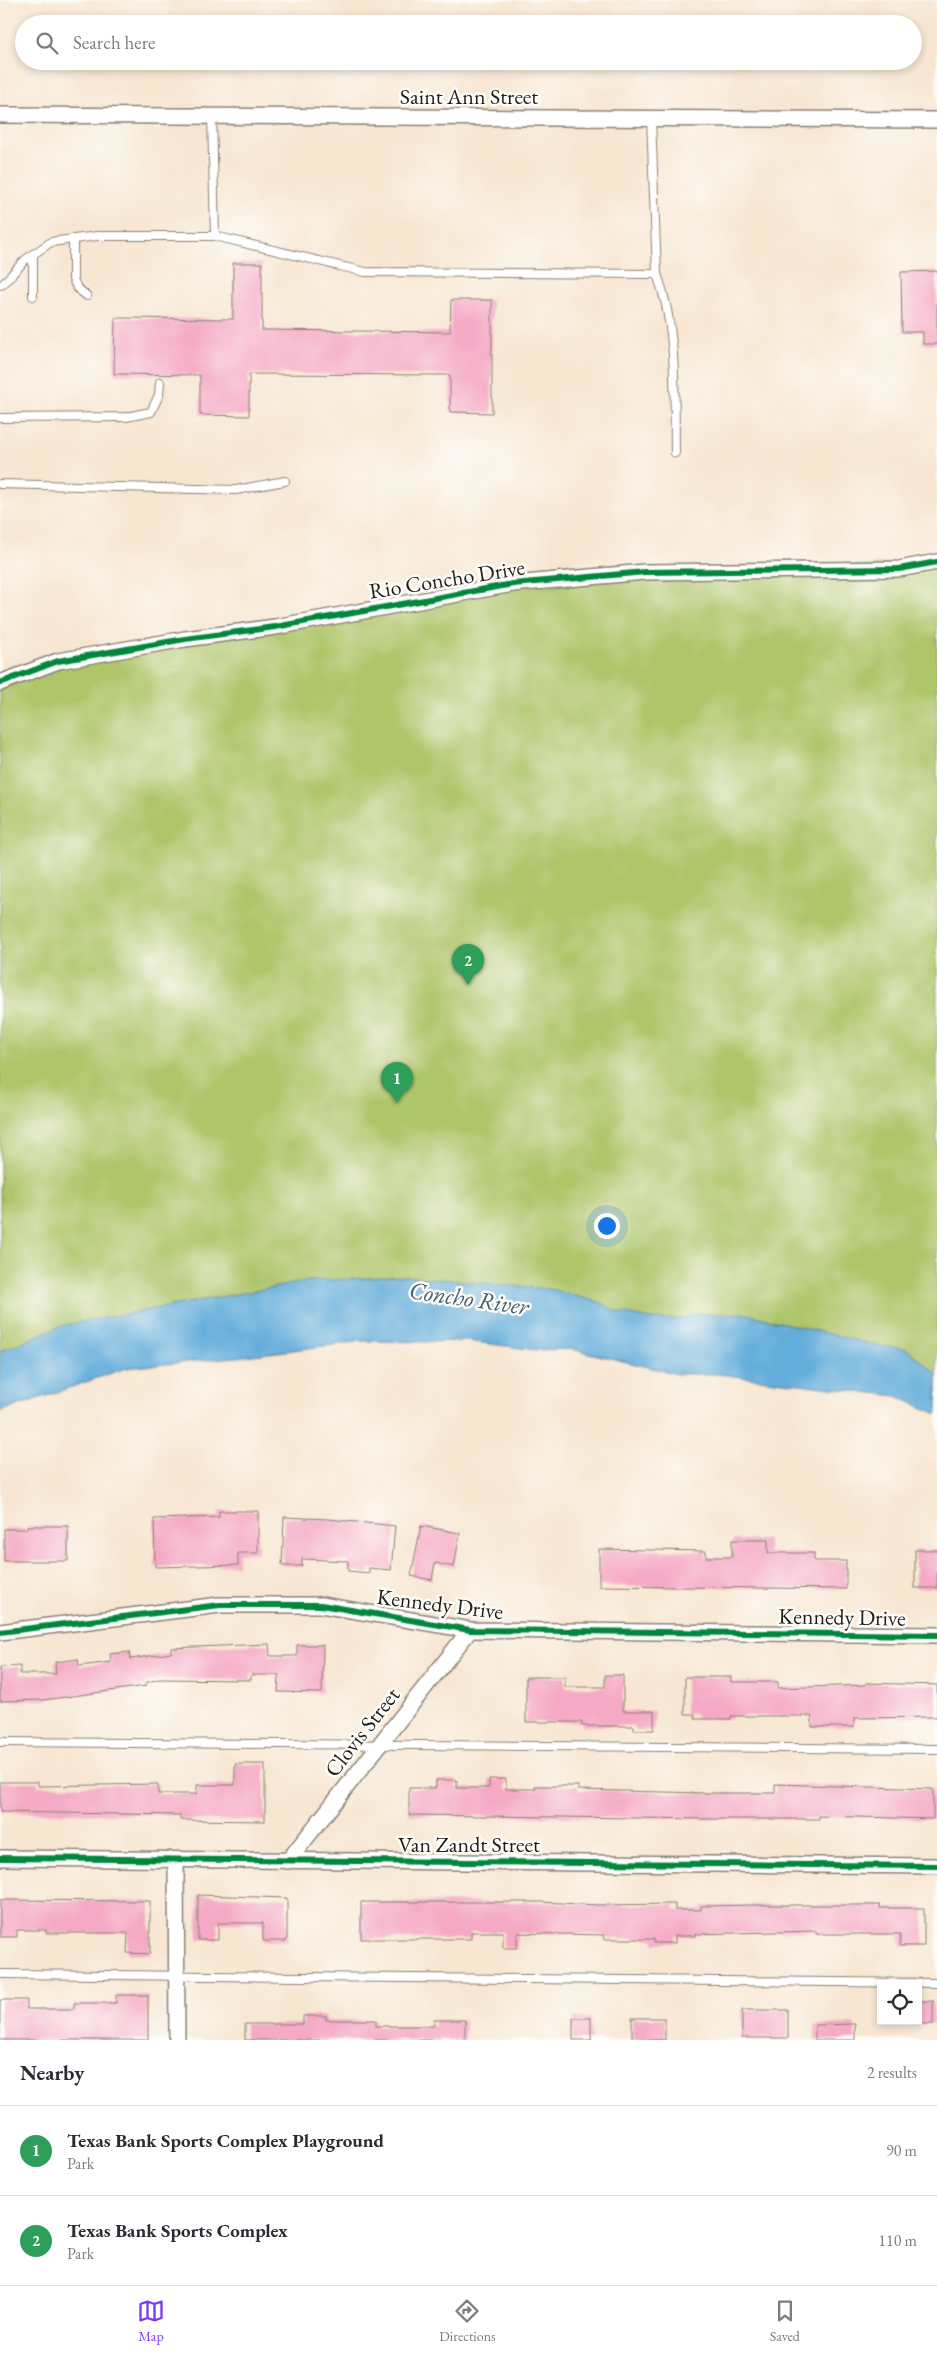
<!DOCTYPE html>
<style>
:root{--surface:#fff;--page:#f7f7f7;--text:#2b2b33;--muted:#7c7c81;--line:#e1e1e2;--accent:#7c3aed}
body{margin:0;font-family:"EB Garamond",serif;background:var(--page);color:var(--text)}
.controls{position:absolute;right:15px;bottom:15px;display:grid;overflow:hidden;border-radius:0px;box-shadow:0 2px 8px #0003}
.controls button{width:45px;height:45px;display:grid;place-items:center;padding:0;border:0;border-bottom:1px solid var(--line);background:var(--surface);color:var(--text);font:25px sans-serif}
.you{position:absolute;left:606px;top:1225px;width:18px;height:18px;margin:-12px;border:4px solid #fff;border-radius:50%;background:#1a73e8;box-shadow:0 0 0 8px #1a73e833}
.badge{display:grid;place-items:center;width:32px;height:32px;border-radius:50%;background:var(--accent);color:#fff;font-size:16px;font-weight:700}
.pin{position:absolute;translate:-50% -41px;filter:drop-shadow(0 1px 2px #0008)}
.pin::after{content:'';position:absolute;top:26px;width:18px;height:15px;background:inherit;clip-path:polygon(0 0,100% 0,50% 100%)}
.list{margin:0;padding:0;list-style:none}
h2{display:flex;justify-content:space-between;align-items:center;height:65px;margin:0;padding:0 20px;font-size:21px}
h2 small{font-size:16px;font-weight:400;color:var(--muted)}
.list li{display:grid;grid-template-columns:32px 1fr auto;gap:15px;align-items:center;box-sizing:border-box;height:90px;padding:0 20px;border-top:1px solid var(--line)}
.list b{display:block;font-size:19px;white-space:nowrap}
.list p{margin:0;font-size:16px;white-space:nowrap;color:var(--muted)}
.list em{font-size:16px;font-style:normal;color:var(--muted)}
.icon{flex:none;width:28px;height:28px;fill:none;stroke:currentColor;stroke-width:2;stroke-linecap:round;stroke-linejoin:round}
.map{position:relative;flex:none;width:937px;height:2040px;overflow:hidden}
.search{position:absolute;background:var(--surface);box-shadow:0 2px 8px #0003;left:15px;right:15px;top:15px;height:55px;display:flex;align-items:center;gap:12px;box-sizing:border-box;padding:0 18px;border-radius:28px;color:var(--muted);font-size:19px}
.sheet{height:245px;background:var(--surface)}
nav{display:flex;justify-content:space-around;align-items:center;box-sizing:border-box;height:70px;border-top:1px solid var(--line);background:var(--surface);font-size:14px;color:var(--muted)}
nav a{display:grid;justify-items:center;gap:2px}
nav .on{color:var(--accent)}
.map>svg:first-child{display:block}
.green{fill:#aec569;stroke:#657042}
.water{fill:#63addb;stroke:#40647c}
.building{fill:#f5a9c5}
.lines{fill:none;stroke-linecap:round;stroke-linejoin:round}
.service-casing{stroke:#8a8176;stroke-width:10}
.minor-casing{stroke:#8a8176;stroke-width:18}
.service{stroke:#fff;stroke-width:8}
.minor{stroke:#fff;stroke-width:15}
.cycleway-casing{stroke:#fdfcf7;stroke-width:9}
.cycleway{stroke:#00873e;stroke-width:6}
.labels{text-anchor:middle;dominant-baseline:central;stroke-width:5;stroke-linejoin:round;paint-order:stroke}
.street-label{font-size:22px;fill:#1c1c1c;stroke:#fdfcf7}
.water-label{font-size:24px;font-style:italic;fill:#3c5d72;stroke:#fdfcf7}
</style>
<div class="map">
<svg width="937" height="2040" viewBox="0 0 937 2040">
<rect width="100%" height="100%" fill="#fdfcf7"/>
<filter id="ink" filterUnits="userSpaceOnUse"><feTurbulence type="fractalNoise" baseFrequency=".02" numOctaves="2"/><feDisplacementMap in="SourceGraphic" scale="10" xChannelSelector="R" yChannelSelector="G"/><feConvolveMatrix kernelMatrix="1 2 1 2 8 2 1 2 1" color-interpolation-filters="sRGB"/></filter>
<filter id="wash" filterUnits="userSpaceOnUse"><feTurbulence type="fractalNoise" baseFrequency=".0096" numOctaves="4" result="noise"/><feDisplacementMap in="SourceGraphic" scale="20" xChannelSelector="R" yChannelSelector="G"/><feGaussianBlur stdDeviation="1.12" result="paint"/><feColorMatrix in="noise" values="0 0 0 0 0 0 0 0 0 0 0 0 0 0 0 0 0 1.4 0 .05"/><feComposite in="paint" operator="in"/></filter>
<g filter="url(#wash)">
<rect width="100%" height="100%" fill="#f7e6d1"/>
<polygon class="green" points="937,562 937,1401 601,1315 0,1377 0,683 58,661 513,584"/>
<polygon class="water" points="405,1276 550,1289 602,1303 618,1312 651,1319 680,1319 697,1314 743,1313 879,1346 907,1349 937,1374 937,1414 896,1396 718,1374 677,1374 572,1349 536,1350 467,1341 426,1342 363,1341 247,1356 126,1368 0,1412 0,1351 64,1325 309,1281"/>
<g id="blocks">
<g class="building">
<polygon points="233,263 262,263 262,330 450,332 451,300 492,300 492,413 450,412 450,375 249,374 249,416 200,415 200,375 114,374 115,318 233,319"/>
<polygon points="937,271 937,344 923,344 923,332 902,332 901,272"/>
<polygon points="219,1511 258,1511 258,1553 238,1553 238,1565 155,1567 154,1519 219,1517"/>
<polygon points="284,1517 328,1519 395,1526 391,1570 369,1568 369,1573 348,1571 348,1561 302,1559 302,1566 282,1566"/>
<polygon points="27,1526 68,1526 68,1561 4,1561 4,1529 27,1529"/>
<polygon points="421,1526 460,1533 454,1567 435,1563 432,1580 411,1576"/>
<polygon points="732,1540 768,1540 768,1553 814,1553 814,1561 846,1561 846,1589 599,1586 599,1549 706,1551 706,1557 732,1557"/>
<rect x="915" y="1550" width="22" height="38"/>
<polygon points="269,1644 270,1656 297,1656 297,1645 323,1645 322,1693 278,1692 279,1675 251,1675 251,1680 159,1679 145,1683 146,1686 43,1700 0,1701 0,1667 20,1666 20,1674 56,1674 55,1662 78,1659 79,1666 111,1662 110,1654 129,1652 130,1659 171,1653 171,1648"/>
<polygon points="605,1675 623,1675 623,1711 654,1711 654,1730 634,1730 634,1726 582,1726 582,1722 526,1722 526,1677 565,1677 565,1687 605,1687"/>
<polygon points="685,1677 731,1677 731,1682 778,1682 778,1688 866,1685 866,1683 937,1685 937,1717 854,1718 854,1727 812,1727 812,1716 731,1716 731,1719 695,1719 695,1714 685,1714"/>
<polygon points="235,1764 265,1764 265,1821 180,1820 180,1815 0,1812 0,1782 38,1782 38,1786 158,1784 158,1794 197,1794 197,1785 235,1785"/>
<polygon points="489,1779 506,1779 506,1789 535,1789 535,1786 578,1786 578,1790 705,1793 775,1793 775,1784 933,1789 933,1819 819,1816 819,1819 711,1819 409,1815 409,1788 436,1788 436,1780 457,1780 457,1788 489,1788"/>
<polygon points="198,1895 287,1898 287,1941 263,1941 263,1923 218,1923 218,1940 198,1940"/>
<polygon points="0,1900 150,1901 150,1954 127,1953 128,1933 46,1933 46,1930 17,1930 17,1937 0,1937"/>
<polygon points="361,1902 541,1902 598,1905 675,1904 675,1910 701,1910 701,1906 755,1905 880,1905 880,1908 924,1908 924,1946 900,1946 900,1934 816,1934 816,1931 695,1934 695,1936 675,1936 675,1943 654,1943 654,1939 604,1939 604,1935 517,1933 517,1948 503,1948 503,1932 471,1932 471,1939 361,1939"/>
<polygon points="116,1995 148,1995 148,2040 0,2040 0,2000 27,2000 27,2009 74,2009 74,2003 116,2003"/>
<rect x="918" y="2001" width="15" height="23"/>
<rect x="742" y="2010" width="46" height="28"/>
<polygon points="303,2016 326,2016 326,2020 376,2020 376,2026 434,2026 434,2020 465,2020 465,2040 245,2040 245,2024 303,2024"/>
<rect x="573" y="2018" width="18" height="22"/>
<rect x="632" y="2018" width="33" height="22"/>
<polygon points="855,2024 855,2040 815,2040 815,2025"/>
</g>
</g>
</g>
<g filter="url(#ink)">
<use href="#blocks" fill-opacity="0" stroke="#8a8176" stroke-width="1"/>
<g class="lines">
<g class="service-casing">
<g id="service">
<polyline points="212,116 215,236 365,272 657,274"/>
<path d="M651,118l6,156c21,57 17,119 18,179"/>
<polyline points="73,239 73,279 77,288 87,296"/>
<polyline points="33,254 33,296"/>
<polyline points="0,285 3,284 25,260 51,242 97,236 215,236"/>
<polyline points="0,418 126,417 151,412 159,395 160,382"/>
<polyline points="0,484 236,490 285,481"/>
<polyline points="0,1742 937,1749"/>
<polyline points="0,1974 937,1983"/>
</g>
</g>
<g class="minor-casing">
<g id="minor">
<polyline points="0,115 937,120"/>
<polyline points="0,683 58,661 185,639 275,627 513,584 645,572 899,569 937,562"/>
<polyline points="0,1632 220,1605 321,1605 470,1630 937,1635"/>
<polyline points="0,1858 937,1866"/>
<polyline points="176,1860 177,2040"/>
<polyline points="288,1861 470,1630"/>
</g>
</g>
<use href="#service" class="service"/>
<use href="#minor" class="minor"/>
<g class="cycleway-casing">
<g id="cycleway">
<polyline points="0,683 58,661 185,639 275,627 513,584 645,572 899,569 937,562"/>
<polyline points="0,1632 220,1605 321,1605 470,1630 937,1635"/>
<polyline points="0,1858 937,1866"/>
</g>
</g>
<use href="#cycleway" class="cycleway"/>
</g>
</g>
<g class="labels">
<g class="street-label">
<text x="469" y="96">Saint Ann Street</text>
<text transform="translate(447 579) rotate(-9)">Rio Concho Drive</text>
<text transform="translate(440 1604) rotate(7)">Kennedy Drive</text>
<text transform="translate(842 1617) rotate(1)">Kennedy Drive</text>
<text transform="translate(362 1732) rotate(-52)">Clovis Street</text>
<text x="469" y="1844">Van Zandt Street</text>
</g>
<g class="water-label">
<text transform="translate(469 1298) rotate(8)">Concho River</text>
</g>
</g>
</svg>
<div class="controls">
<button><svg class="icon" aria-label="locate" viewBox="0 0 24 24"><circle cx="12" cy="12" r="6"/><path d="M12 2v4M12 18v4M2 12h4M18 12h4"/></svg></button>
</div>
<div class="you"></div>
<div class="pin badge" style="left:397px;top:1103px;background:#2e9e5b">1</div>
<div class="pin badge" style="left:468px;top:985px;background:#2e9e5b">2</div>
<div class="search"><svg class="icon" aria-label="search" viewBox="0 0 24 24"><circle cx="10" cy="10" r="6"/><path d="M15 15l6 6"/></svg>Search here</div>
</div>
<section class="sheet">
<h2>Nearby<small>2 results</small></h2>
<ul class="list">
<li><span class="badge" style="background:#2e9e5b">1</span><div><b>Texas Bank Sports Complex Playground</b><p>Park</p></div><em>90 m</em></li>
<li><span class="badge" style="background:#2e9e5b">2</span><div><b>Texas Bank Sports Complex</b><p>Park</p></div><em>110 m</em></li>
</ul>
</section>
<nav>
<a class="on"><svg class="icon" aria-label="map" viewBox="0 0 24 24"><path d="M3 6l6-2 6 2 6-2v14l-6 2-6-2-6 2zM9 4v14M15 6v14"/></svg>Map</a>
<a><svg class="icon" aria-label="directions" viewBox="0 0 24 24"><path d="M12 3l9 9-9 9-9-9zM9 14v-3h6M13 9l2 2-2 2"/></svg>Directions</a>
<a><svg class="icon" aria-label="saved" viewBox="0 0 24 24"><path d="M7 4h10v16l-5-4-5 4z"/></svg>Saved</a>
</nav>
